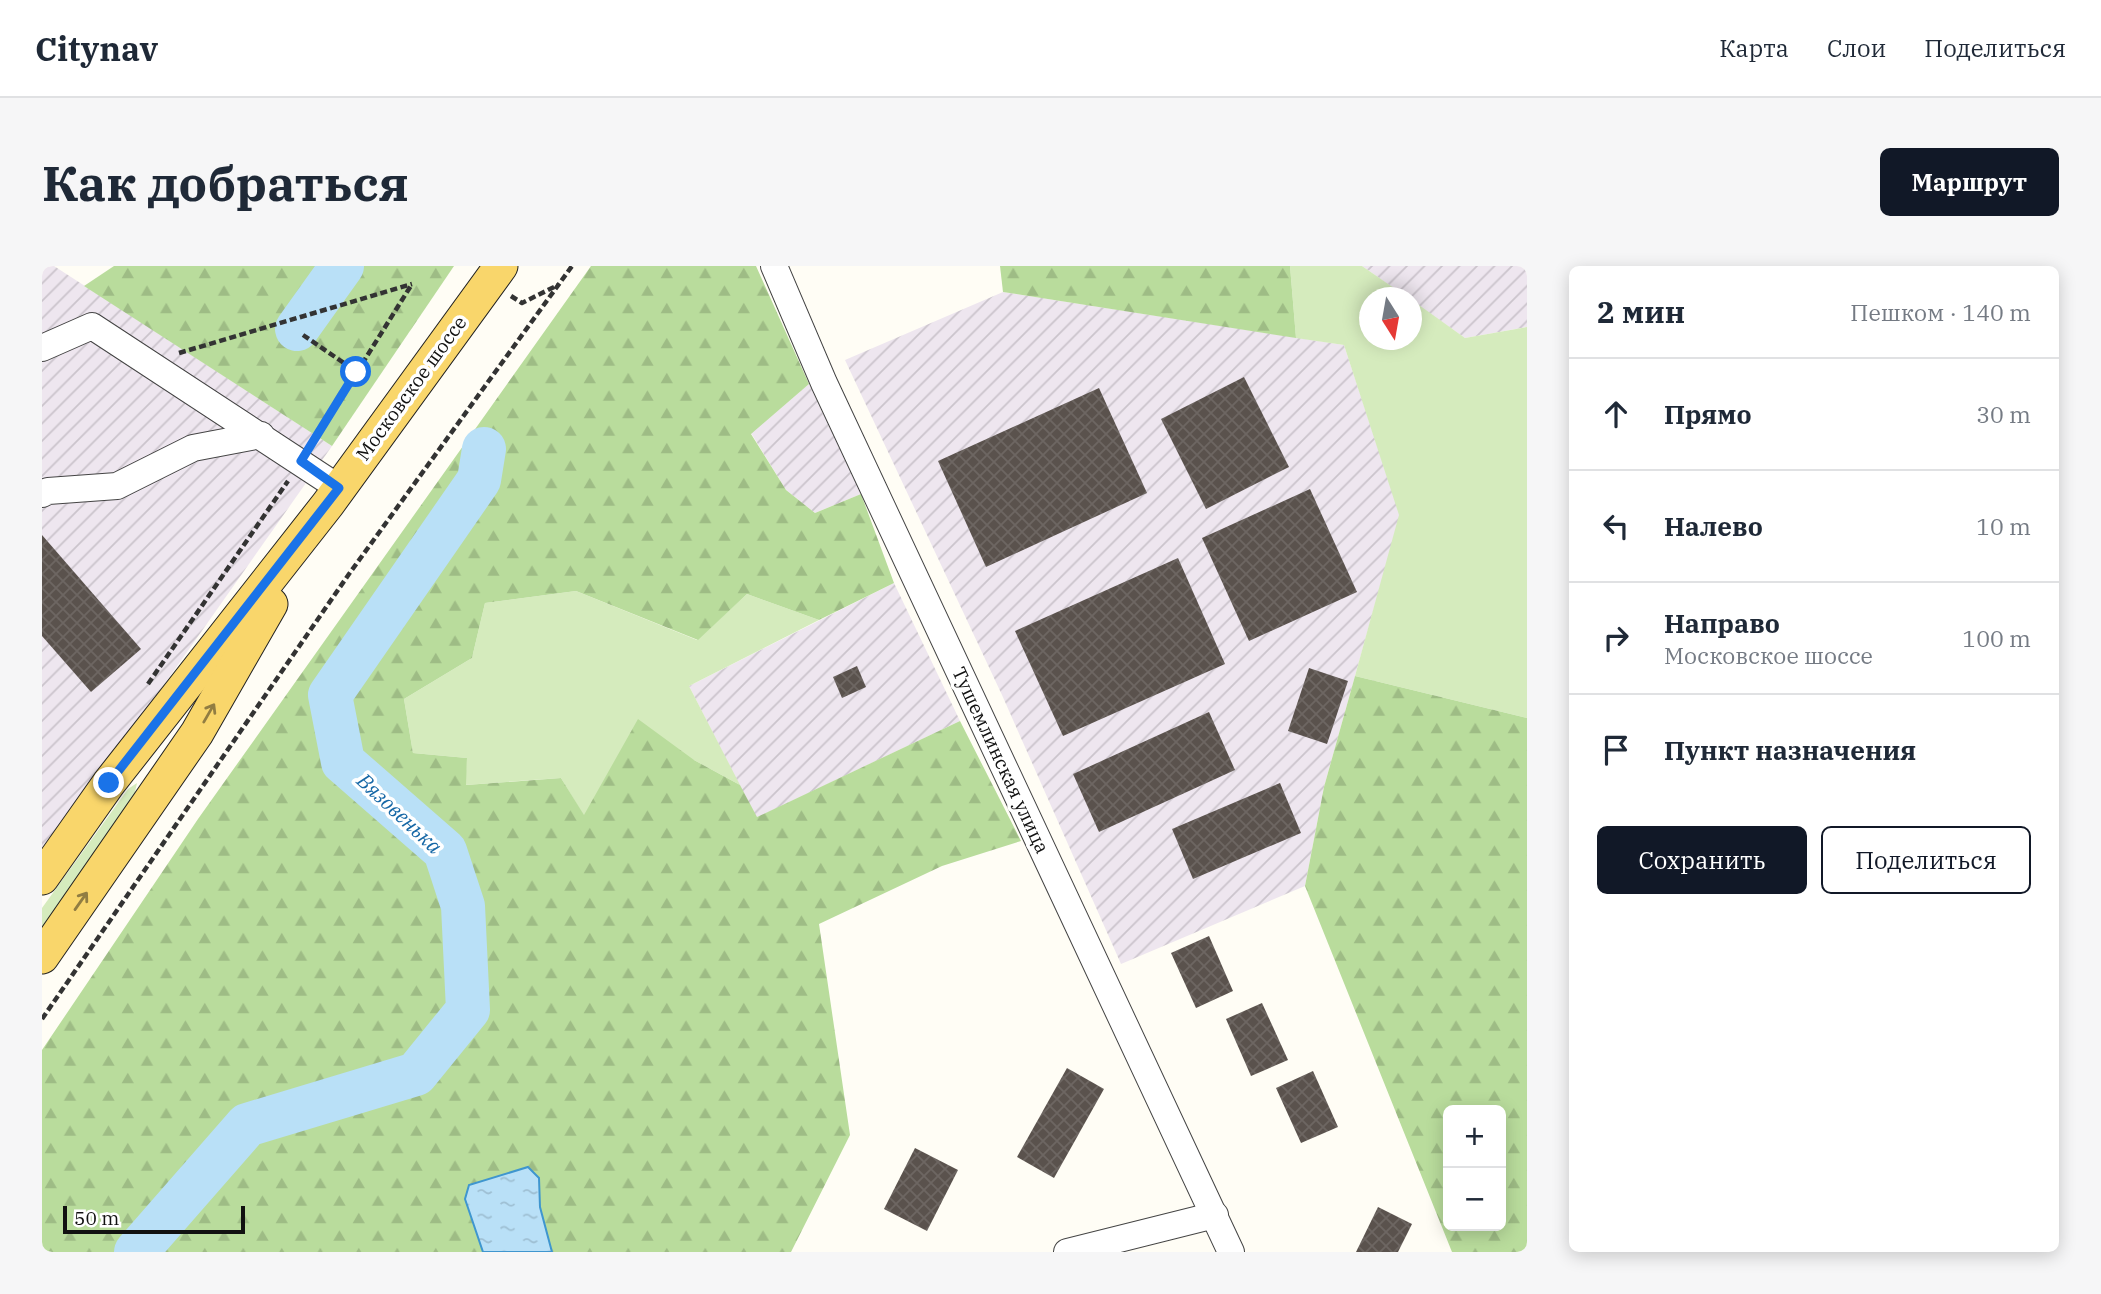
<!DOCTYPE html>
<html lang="ru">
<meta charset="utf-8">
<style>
:root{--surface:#fff;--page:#f6f6f7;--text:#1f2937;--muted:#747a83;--line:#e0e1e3;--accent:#111827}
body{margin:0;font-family:"IBM Plex Serif",serif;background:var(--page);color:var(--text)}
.controls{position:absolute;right:21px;bottom:21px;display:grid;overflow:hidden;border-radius:10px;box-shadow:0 4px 18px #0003}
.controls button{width:63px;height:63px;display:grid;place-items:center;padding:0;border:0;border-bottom:2px solid var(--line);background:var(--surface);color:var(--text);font:35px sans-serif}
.compass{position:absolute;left:1317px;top:21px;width:63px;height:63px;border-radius:50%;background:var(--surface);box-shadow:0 4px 18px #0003;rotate:169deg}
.scale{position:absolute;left:21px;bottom:18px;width:182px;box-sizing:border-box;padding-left:7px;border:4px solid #111;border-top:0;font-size:19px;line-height:24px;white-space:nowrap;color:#111;-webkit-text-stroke:5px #fff;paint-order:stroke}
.stop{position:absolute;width:21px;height:21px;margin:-16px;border:5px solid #1a73e8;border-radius:50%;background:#fff}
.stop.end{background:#1a73e8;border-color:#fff;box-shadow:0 2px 7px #0008}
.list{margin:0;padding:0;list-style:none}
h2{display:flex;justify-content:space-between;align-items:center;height:91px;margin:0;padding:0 28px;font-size:30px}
h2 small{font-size:23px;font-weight:400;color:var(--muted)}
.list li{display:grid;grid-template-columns:46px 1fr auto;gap:21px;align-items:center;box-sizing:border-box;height:112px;padding:0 28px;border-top:2px solid var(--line)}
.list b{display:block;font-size:26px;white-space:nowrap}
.list p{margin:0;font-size:23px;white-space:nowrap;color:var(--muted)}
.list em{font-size:23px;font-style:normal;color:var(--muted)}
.actions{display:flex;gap:14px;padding:21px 28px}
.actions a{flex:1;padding:16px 0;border:2px solid var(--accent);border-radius:10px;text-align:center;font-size:24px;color:var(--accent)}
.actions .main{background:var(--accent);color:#fff}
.icon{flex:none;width:38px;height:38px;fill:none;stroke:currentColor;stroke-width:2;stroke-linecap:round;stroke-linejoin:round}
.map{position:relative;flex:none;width:1485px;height:986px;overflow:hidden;border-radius:10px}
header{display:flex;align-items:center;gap:42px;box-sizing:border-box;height:98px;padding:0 35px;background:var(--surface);border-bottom:2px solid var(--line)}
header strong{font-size:33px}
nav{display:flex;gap:38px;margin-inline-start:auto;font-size:24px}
.intro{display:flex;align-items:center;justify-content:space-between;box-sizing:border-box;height:168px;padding:0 42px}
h1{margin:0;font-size:49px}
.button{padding:18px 32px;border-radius:10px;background:var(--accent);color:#fff;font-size:24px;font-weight:700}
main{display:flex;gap:42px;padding:0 42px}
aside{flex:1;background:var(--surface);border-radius:10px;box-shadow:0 4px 18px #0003}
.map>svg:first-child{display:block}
.industrial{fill:url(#industrial-furrows)}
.grass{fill:#d5ebbd}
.forest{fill:url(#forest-firs);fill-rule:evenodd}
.water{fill:url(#water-ripples);stroke:#3f96cf;stroke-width:2}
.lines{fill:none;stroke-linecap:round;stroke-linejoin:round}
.river{stroke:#b9e0f7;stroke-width:44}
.building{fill:url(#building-cross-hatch)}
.minor-casing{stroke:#444;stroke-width:28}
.major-casing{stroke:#222;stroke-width:35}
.path{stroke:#333;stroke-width:4.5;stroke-dasharray:7 3.5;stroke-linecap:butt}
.minor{stroke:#fff;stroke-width:26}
.major{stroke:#f9d66b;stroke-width:33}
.oneway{stroke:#917d42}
.route{stroke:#1a73e8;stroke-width:9}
.labels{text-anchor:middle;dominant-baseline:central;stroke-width:7;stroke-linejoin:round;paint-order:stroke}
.street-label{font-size:19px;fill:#111;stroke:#fff}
.water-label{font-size:21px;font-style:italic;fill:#1768a6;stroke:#fff}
</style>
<header>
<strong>Citynav</strong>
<nav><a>Карта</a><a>Слои</a><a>Поделиться</a></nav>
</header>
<div class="intro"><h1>Как добраться</h1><a class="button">Маршрут</a></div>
<main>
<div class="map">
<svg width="1485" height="986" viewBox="0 0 1485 986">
<defs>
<pattern id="industrial-furrows" width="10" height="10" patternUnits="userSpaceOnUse" patternTransform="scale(1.75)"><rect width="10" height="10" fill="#eee6ef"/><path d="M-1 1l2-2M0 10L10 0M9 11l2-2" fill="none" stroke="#cbc4cc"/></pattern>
<pattern id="forest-firs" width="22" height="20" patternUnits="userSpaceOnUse" patternTransform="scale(1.75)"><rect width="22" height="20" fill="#b9dc9c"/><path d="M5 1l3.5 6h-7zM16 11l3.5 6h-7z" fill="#9ebc85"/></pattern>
<pattern id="water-ripples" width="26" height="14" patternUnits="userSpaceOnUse" patternTransform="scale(1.75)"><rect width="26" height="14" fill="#b9e0f7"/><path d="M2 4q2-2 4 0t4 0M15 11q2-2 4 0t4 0" fill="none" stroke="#9ebfd3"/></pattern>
<pattern id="building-cross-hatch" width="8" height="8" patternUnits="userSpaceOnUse" patternTransform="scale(1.75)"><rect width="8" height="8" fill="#5a524d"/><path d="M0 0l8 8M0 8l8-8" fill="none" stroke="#6d6662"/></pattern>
</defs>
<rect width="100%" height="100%" fill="#fffdf5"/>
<g class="industrial">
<polygon points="12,0 290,180 0,592 0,1"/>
<polygon points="1320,0 1485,0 1485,61 1423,72"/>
<polygon points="961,26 1302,79 1358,249 1282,521 1263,620 1079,698 960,429 803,94"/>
<polygon points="767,118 819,228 773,247 744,224 709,167"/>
<polygon points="852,317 918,455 714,552 647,420"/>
</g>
<g class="grass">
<polygon points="1248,0 1320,0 1365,31 1328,32 1328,74 1370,74 1370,34 1423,72 1485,61 1485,452 1313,410 1357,249 1302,79 1254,72"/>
<polygon points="534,325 655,374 705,328 777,354 647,420 698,519 652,494 542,550 519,512 423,519 425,492 371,487 362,433 430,392 443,337"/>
<polygon points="95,517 92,530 0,664 0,642 86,523"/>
</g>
<g class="forest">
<polygon points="72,0 412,0 290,180 42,20"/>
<polygon points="549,0 714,0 767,118 709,168 744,224 773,247 819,228 852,317 777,354 705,328 656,374 534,325 443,337 430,392 362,433 371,487 425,492 424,519 519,512 542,549 596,453 652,494 698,519 715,551 918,455 979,575 900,600 777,658 808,869 749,986 510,986 498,941 497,912 439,977 441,986 0,986 0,784 156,553"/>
<polygon points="958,0 1248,0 1254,72 961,26"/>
<path d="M1313,410l172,42v534h-75l-147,-366 19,-99zM1459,844v116h-53v-116z"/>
</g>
<polygon class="water" points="486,901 497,912 498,941 510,986 441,986 423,933 427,919"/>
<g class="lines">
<g class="river">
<polyline points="255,63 300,0"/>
<polyline points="94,986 205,859 374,808 426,744 421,640 403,585 301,496 288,429 437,214 442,183"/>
</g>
</g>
<g class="building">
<polygon points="1202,111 1247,201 1164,243 1119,153"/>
<polygon points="1057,122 1105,227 944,301 896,195"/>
<polygon points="1268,223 1315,326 1207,375 1160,272"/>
<polygon points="0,269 99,383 49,426 0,370"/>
<polygon points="1136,292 1183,398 1021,470 973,365"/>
<polygon points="815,400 824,421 800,432 791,411"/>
<polygon points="1267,402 1306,415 1285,478 1246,465"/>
<polygon points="1167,446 1193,504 1057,566 1031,508"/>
<polygon points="1238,517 1259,567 1151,613 1130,563"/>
<polygon points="1167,670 1191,725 1154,742 1129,687"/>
<polygon points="1220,737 1246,794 1209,810 1184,753"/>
<polygon points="1025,802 1062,823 1012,912 975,891"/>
<polygon points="1271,805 1296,861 1259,877 1234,822"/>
<polygon points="873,882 916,904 885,965 842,943"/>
<polygon points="1336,941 1370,958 1356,986 1314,986"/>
</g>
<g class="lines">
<g class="minor-casing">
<g id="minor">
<polyline points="732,0 782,117 1189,986"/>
<polyline points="0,82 50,60 297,222"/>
<polyline points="0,228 6,225 75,220 151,182 219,169"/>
<polyline points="1025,986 1173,949"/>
</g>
</g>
<g class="major-casing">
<g id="major">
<polyline points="0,612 67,517 286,238 459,0"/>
<polyline points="0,691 155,467 229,338"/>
</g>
</g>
<g class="path">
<polyline points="469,30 480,37 516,19"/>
<polyline points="261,69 315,106"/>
<polyline points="137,87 370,18"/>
<polyline points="270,178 370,18"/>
<polyline points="106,418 246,215"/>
<polyline points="0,753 307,308 530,0"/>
</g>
<use href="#minor" class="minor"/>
<use href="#major" class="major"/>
</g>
<defs><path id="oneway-shaft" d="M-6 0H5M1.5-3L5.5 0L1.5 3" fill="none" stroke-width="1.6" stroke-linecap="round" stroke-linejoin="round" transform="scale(1.75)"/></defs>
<g class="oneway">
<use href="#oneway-shaft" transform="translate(167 447) rotate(-60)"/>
<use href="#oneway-shaft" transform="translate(39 635) rotate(-55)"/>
</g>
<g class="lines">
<polyline class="route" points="67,517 297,222 259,195 314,106"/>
</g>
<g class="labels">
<g class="street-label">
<text transform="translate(369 122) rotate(-54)">Московское шоссе</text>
<text transform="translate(959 494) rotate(65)">Тушемлинская улица</text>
</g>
<g class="water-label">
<text transform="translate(358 547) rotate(43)">Вязовенька</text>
</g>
</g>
</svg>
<div class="controls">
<button>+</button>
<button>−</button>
</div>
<svg class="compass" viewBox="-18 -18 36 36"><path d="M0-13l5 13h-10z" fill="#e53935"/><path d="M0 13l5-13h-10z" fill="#747a83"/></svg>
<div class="scale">50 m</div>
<div class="stop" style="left:314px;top:106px"></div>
<div class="stop end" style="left:67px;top:517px"></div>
</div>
<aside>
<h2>2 мин<small>Пешком · 140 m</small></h2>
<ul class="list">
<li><svg class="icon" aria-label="ahead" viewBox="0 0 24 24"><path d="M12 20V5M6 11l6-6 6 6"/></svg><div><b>Прямо</b></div><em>30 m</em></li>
<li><svg class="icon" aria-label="left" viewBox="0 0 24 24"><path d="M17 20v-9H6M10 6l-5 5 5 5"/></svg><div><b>Налево</b></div><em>10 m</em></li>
<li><svg class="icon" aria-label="right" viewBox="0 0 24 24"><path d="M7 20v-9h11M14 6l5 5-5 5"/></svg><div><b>Направо</b><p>Московское шоссе</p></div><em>100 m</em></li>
<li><svg class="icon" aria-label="arrive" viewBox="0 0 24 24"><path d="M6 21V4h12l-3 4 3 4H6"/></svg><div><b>Пункт назначения</b></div></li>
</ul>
<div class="actions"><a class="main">Сохранить</a><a>Поделиться</a></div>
</aside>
</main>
